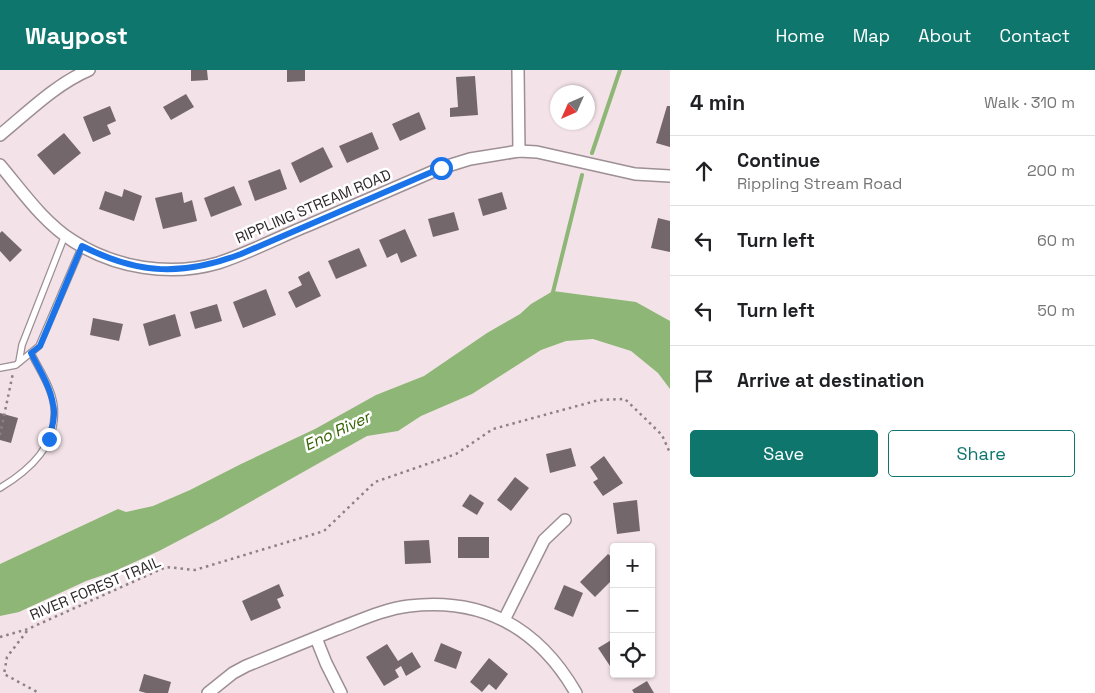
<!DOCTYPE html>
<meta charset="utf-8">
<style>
:root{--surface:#fff;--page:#f6f6f6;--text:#202124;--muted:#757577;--line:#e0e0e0;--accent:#0f766e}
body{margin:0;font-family:"Space Grotesk",sans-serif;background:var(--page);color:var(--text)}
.controls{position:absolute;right:15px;bottom:15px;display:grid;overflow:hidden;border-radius:5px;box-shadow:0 1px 4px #0004}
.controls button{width:45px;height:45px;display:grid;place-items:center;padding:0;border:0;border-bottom:1px solid var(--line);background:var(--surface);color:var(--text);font:25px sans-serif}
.compass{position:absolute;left:550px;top:15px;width:45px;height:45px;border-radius:50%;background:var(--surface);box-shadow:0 1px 4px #0004;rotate:225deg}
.stop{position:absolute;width:15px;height:15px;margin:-11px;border:4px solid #1a73e8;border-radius:50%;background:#fff}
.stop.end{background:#1a73e8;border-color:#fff;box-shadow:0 1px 5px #0008}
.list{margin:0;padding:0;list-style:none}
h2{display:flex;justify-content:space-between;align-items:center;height:65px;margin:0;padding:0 20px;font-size:21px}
h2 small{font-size:16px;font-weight:400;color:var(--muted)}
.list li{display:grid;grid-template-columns:32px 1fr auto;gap:15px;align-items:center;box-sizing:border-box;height:70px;padding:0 20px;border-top:1px solid var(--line)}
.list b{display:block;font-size:19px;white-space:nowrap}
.list p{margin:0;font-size:16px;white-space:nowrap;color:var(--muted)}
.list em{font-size:16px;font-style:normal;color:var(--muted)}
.actions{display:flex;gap:10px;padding:15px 20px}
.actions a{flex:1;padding:11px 0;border:1px solid var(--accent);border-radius:5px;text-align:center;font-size:18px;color:var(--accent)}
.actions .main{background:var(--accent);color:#fff}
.icon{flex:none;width:28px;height:28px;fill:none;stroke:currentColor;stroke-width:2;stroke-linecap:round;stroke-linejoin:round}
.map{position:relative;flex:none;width:670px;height:623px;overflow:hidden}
header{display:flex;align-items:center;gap:30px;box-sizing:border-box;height:70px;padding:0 25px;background:var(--accent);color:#fff}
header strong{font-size:24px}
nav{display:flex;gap:28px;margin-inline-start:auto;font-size:18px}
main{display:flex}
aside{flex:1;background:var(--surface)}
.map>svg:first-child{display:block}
.water{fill:#8eb676}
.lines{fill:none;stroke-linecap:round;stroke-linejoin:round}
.stream{stroke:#8eb676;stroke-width:4}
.building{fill:#74676b}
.service-casing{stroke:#9d8f94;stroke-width:8}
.minor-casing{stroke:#9d8f94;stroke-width:14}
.path{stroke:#8c8185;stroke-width:2.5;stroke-dasharray:2.5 4;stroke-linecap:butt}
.service{stroke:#fff;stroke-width:5.5}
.minor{stroke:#fff;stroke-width:11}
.route{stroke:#1a73e8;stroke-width:6}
.labels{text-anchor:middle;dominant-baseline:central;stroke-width:5;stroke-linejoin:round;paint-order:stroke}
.street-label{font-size:15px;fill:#2e282a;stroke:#fff}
.water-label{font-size:16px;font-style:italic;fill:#326200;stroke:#fff}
</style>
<header>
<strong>Waypost</strong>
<nav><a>Home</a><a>Map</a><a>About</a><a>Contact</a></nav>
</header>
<main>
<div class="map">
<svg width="670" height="623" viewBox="0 0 670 623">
<rect width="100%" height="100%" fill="#f3e3e8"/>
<polygon class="water" points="553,221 636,232 670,251 670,319 658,303 631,281 593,269 566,271 541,280 472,324 421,346 398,361 367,366 220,449 159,481 115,501 86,511 19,542 0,546 0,494 118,439 126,442 153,436 190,420 241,394 315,359 376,325 424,306 487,263 520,244 531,234"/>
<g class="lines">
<g class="stream">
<polyline points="592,83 620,0"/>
<polyline points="552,226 582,105"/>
</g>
</g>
<g class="building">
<polygon points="191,0 207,0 208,10 191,11"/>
<polygon points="287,0 305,0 305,11 287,12"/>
<polygon points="475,6 478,45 450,47 450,38 458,37 456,7"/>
<polygon points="186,24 194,37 171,50 163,37"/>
<polygon points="110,36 116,51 107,55 111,64 93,72 83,47"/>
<polygon points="667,36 670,36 670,77 656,73"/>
<polygon points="419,42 426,59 400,71 392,54"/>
<polygon points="372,62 379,79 347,93 339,76"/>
<polygon points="64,63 81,83 54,105 37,85"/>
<polygon points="323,77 333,97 300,113 291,93"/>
<polygon points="280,99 287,119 255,131 248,111"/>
<polygon points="234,116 242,135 211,147 204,128"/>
<polygon points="124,119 142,126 134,151 99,139 105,121 122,127"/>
<polygon points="182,122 184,133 192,130 197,151 163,159 155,128"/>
<polygon points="502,122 507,139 483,146 478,129"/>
<polygon points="454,142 459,160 433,167 428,149"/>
<polygon points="658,148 670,151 670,182 651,178"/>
<polygon points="405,159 417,186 401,193 397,183 387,188 379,170"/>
<polygon points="2,161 22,180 10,192 0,181 0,163"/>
<polygon points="359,178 367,196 336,209 328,191"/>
<polygon points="309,201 321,226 296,238 288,222 302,215 298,207"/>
<polygon points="266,219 276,245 243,258 233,232"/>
<polygon points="217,234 222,251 195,259 190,242"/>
<polygon points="175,244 181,266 149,276 143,254"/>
<polygon points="93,248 123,254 119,271 90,265"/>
<polygon points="0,343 18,348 11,373 0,370"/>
<polygon points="571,378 576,396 550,403 546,384"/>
<polygon points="604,386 623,413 603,426 593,412 598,409 590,397"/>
<polygon points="515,407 529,418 511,441 497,430"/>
<polygon points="470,424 484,433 477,445 462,436"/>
<polygon points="637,430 640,461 617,464 613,433"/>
<rect x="458" y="467" width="31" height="21"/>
<polygon points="429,470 431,493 405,494 404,471"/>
<polygon points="608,484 614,489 614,508 595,527 580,512"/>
<polygon points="279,514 284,526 277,529 281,538 251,551 242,531"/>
<polygon points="564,515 583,523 573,547 554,539"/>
<polygon points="613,569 614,570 614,602 598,578"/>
<polygon points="441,573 462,582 456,599 434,591"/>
<polygon points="387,574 398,591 412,582 421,597 406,606 401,596 395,600 399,607 384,616 366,587"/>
<polygon points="489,588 508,604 496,620 489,614 482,622 470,612"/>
<polygon points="144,604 171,612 168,623 146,623 139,621"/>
<polygon points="647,611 654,623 634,623 632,620"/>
</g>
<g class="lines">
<g class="service-casing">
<g id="service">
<polyline points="19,292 22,275 65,165"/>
<polyline points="0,298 16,295 39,276 82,176"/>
<path d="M0,418c30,-18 58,-43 54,-82 -2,-18 -15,-37 -23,-53"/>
</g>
</g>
<g class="minor-casing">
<g id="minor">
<polyline points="518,0 519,81"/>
<path d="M0,65c28,-23 56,-51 89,-65"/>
<path d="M0,95c22,26 43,57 73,76 42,27 97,36 145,22 31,-10 61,-26 91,-38 44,-19 88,-38 132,-57l29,-9 49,-8 18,1 98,22 35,2"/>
<polyline points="504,550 544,470 565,450"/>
<polyline points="316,568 326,593 341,623"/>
<path d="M208,623l25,-20 13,-7c30,-12 61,-25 91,-37 24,-9 47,-20 72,-23 76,-9 130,23 167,87"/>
</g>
</g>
<g class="path">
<polyline points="0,365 13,303"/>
<polyline points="27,561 7,587 4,604 39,623"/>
<polyline points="0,567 28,559 166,497 195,500 324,461 375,412 456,384 493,359 599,330 625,329 662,365 670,383"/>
</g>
<use href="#service" class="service"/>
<use href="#minor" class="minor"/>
</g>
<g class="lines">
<path class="route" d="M49,369c3,-11 7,-24 4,-35 -3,-18 -14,-35 -22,-51l9,-7 42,-100c57,29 101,30 159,8l200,-86"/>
</g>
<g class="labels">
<g class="street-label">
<text transform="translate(313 136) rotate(-23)">RIPPLING STREAM ROAD</text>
<text transform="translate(95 518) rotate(-23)">RIVER FOREST TRAIL</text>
</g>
<g class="water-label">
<text transform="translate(337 361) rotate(-25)">Eno River</text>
</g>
</g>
</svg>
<div class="controls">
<button>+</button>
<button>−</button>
<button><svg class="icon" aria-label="locate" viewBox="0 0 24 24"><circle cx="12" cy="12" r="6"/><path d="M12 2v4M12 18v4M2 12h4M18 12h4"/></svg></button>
</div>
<svg class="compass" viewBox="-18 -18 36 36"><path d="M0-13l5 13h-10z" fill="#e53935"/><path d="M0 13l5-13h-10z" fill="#757577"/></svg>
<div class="stop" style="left:441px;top:98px"></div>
<div class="stop end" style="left:49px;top:369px"></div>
</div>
<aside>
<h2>4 min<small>Walk · 310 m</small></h2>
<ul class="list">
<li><svg class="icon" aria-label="ahead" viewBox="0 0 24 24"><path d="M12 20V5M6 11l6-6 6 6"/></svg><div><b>Continue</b><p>Rippling Stream Road</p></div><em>200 m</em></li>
<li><svg class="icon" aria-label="left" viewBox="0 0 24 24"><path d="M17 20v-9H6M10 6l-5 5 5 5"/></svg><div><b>Turn left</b></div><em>60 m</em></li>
<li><svg class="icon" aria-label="left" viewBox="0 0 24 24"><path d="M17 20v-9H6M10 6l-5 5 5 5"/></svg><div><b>Turn left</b></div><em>50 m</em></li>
<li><svg class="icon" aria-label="arrive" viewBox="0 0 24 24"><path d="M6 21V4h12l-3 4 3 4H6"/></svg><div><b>Arrive at destination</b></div></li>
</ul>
<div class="actions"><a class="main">Save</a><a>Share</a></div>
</aside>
</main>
